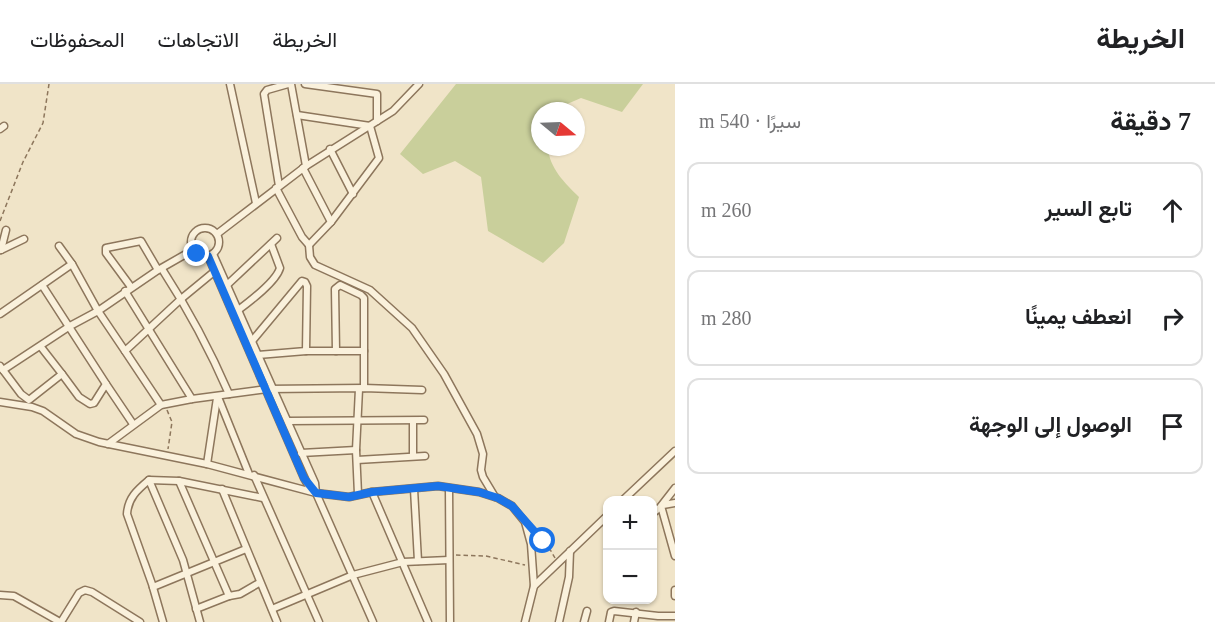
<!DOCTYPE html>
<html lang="ar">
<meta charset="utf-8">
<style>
:root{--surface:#fff;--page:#f6f6f6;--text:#202124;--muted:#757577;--line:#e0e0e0}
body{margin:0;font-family:"Times New Roman",Vazirmatn,serif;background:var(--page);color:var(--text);direction:rtl}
.controls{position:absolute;right:18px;bottom:18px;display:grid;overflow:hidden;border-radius:12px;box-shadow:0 2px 4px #0004}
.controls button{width:54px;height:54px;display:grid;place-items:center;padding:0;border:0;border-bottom:2px solid var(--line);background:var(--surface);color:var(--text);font:30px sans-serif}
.compass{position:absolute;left:531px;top:18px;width:54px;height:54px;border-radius:50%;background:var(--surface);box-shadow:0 2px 4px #0004;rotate:109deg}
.stop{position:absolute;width:18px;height:18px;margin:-14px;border:4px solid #1a73e8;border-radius:50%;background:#fff}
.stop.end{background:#1a73e8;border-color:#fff;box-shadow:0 2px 6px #0008}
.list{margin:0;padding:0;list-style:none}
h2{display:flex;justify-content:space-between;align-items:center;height:78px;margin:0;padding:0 24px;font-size:26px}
h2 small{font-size:20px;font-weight:400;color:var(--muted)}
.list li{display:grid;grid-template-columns:39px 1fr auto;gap:18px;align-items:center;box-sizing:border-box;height:96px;margin:0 12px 12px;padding:0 12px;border:2px solid var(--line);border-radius:12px}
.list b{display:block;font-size:22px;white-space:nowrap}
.list em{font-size:20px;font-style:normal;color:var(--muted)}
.icon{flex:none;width:33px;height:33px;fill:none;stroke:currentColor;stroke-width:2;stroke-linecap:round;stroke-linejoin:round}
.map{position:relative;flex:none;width:675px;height:538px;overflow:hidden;direction:ltr}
header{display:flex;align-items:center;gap:36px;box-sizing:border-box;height:84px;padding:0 30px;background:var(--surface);border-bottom:2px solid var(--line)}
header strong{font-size:28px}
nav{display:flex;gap:33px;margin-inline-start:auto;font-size:21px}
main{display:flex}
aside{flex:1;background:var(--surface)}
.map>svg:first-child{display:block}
.green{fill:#c9cf9b}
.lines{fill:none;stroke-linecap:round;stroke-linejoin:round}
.minor-casing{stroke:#8d765c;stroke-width:9}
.path{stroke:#8d765c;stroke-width:1.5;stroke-dasharray:4.5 3;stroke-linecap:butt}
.minor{stroke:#faf1dc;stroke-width:6}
.route{stroke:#1a73e8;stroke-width:8}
</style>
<header>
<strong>الخريطة</strong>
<nav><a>الخريطة</a><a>الاتجاهات</a><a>المحفوظات</a></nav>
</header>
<main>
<aside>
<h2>7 دقيقة<small>سيرًا · 540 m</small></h2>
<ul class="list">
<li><svg class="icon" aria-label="ahead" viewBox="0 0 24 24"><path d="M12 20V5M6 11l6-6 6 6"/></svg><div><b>تابع السير</b></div><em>260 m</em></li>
<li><svg class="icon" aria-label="right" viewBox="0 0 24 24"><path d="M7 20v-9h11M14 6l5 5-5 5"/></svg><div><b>انعطف يمينًا</b></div><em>280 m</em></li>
<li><svg class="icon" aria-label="arrive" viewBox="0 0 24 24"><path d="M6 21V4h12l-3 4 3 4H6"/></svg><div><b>الوصول إلى الوجهة</b></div></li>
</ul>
</aside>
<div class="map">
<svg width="675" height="538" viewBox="0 0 675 538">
<rect width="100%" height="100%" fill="#f0e4c8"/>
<path class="green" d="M456,0h187l-21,28 -41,-14 -30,13h-11v36h8c1,21 17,36 31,50l-15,46 -21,20 -55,-32 -7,-54 -26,-16 -32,13 -23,-20z"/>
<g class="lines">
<g class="minor-casing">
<g id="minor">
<polyline points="230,0 256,119"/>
<polyline points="291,0 306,82"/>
<polyline points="305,0 377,10 377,37"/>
<polyline points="0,45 4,42"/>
<polyline points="330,65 353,110"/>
<polyline points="303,84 331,138"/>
<polyline points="279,102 264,10 267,6 288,0"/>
<polyline points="276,104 302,153 309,161 331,138 379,74 370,42 297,31"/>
<circle cx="205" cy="158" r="14"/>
<polyline points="217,150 306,82 393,27 419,0"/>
<polyline points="309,161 310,173 315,181 370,206 412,244 444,290 477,350 483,370 481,386 483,393 495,413"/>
<polyline points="59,162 72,180"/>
<polyline points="1,166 24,155"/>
<polyline points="1,166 6,146"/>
<polyline points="213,170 315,399 316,409 373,538"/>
<polyline points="208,172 304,394 308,401 314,405"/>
<path d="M162,185c26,40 48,81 67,125"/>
<polyline points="42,201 106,300 94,319 90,320 79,313 62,290"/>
<polyline points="227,201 277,154"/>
<polyline points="131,203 106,169 106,164 141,157 158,186"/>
<polyline points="125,207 192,315"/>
<path d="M237,227c12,-9 39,-29 43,-43l-9,-24"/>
<polyline points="0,230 72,180 98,227 125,267 181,215 215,187"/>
<polyline points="252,257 302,197 305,198 307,202 306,267 258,271"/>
<polyline points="125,267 161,321"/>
<polyline points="306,267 364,267"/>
<polyline points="336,267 335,205 340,201 361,211 364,214 364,304"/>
<polyline points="0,282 21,310 29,316 62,290 41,263"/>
<polyline points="3,286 70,242 98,227 158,186 193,166"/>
<polyline points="106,300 133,340"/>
<polyline points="218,313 249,390"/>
<polyline points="0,318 32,323 43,327 76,350 99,358 207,380 316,409 349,413 372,408 438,402 479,408 498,414 512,422 525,438 531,460 534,502 525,538"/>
<polyline points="288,337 424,336"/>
<polyline points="108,360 161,321 192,315 267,305 364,304 422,306"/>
<polyline points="301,369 356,366"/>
<polyline points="413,372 413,337"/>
<polyline points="357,376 425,372"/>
<polyline points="207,380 217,314"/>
<polyline points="254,391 319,538"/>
<polyline points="149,396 183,476 200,538"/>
<polyline points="179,397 229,512 240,510 259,499"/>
<polyline points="675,404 661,422 675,472"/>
<polyline points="222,405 277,538"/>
<polyline points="414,405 418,477"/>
<polyline points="449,405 450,538"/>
<polyline points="372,408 428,538"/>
<polyline points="358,410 356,366 359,305"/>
<polyline points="623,416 675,367"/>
<polyline points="652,430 663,421 675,419"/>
<polyline points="534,502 608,431"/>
<polyline points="153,503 246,465"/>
<polyline points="675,506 675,512"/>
<polyline points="0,511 14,512 60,538"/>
<polyline points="196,525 229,512"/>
<polyline points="272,525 353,491 403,478 449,476"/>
<polyline points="61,538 79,509 85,506 92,508 140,538"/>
<path d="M163,538l-11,-38 -25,-70c1,-16 10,-24 22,-34l30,1 84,17"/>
<polyline points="559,538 569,493 570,467"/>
<polyline points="584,538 587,527"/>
<polyline points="609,538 611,528 614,527 658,532 675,532"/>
<polyline points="634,538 636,528"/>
</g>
</g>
<g class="path">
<polyline points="0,137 23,78 43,39 49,0"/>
<polyline points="167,326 172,338 168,365"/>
<polyline points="534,447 551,467 555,474"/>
<polyline points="456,471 486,472 525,481"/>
</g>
<use href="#minor" class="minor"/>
</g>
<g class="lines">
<polyline class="route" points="197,170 208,172 304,394 316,409 349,413 372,408 438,402 479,408 498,414 512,422 543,457"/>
</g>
</svg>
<div class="controls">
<button>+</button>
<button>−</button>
</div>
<svg class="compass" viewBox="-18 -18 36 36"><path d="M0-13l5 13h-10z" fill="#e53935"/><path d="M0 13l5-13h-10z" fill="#757577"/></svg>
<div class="stop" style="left:543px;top:457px"></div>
<div class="stop end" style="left:197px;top:170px"></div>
</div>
</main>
